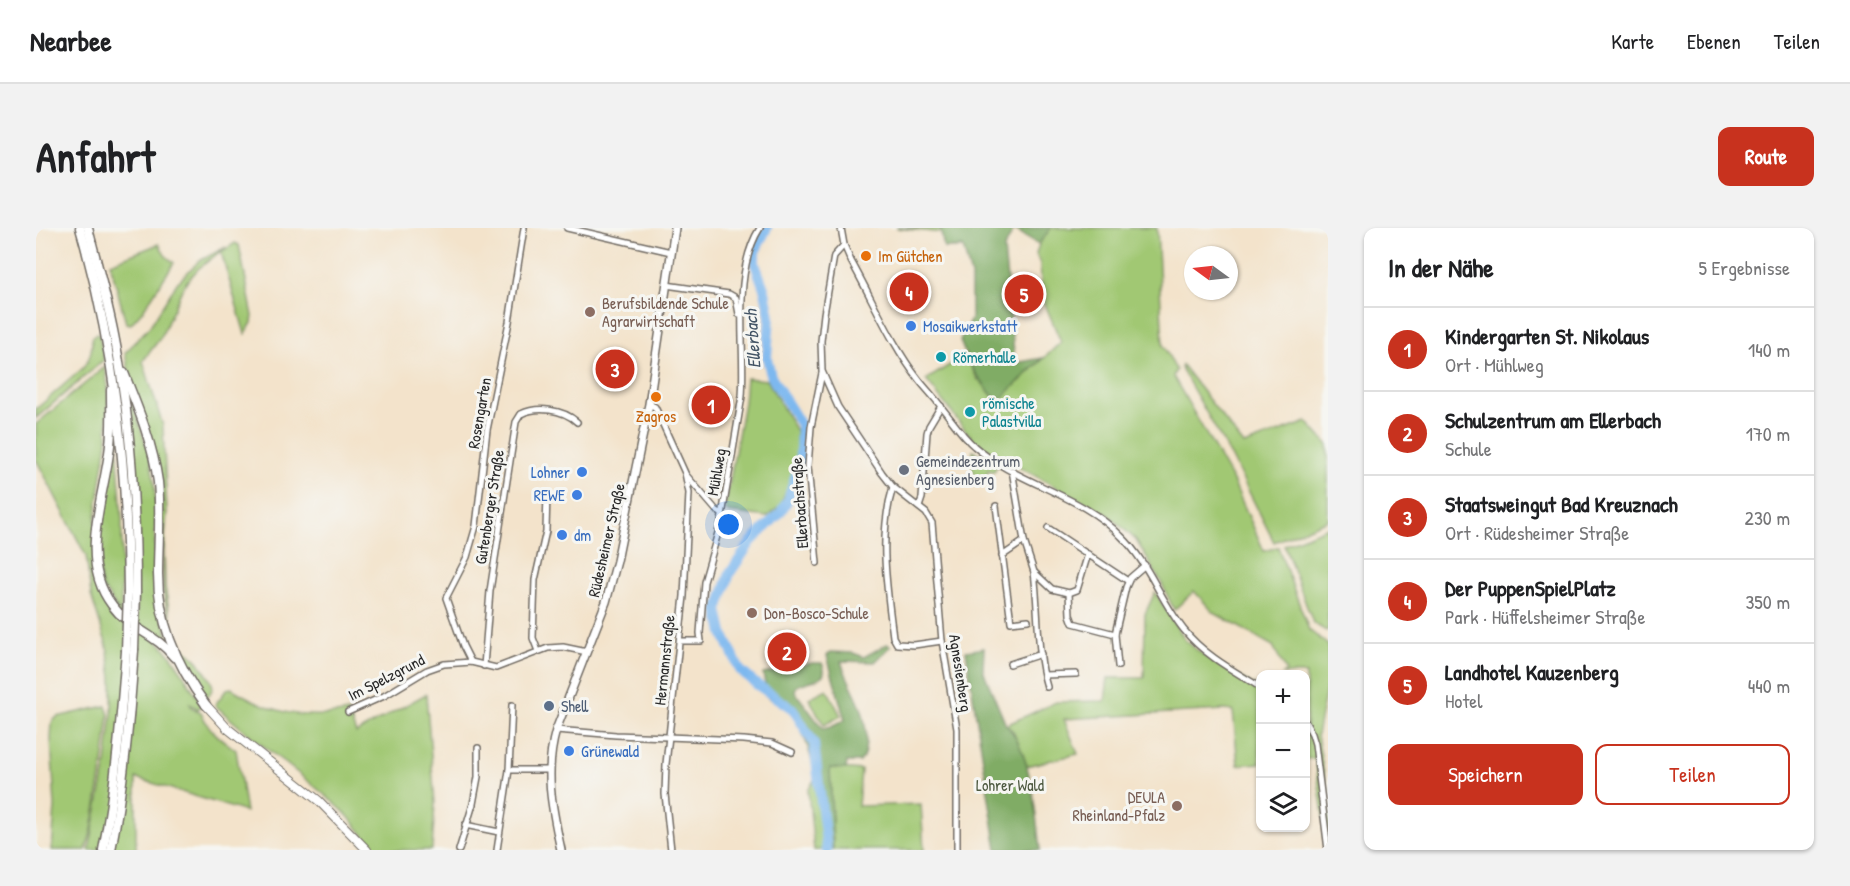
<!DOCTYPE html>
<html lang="de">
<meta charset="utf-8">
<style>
:root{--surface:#fff;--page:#f2f2f2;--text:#202124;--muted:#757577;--line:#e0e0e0;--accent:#c8321e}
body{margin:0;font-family:"Patrick Hand",sans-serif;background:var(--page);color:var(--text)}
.controls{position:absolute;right:18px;bottom:18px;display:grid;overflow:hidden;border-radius:12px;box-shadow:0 2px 4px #0004}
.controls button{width:54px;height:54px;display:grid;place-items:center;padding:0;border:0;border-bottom:2px solid var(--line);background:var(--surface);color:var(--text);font:30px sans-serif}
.compass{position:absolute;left:1148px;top:18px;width:54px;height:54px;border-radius:50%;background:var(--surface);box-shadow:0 2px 4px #0004;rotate:285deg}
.you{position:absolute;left:693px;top:297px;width:21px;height:21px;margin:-15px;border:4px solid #fff;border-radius:50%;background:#1a73e8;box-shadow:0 0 0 9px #1a73e833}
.badge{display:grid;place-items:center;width:39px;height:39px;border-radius:50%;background:var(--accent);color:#fff;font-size:20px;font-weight:700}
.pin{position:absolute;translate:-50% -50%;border:3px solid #fff;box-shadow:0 2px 6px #0006}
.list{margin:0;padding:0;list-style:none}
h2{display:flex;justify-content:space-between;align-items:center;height:78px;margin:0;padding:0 24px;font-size:26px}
h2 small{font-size:20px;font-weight:400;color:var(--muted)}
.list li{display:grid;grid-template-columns:39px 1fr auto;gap:18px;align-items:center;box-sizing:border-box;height:84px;padding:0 24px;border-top:2px solid var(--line)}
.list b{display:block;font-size:22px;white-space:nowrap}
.list p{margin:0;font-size:20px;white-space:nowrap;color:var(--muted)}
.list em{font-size:20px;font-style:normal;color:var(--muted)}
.actions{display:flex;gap:12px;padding:18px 24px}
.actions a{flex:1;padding:14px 0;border:2px solid var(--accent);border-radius:12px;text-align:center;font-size:21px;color:var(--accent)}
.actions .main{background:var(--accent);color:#fff}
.icon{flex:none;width:33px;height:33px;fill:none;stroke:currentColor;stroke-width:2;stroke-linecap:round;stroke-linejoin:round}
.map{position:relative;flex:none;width:1292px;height:622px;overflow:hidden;border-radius:12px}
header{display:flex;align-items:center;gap:36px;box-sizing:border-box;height:84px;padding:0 30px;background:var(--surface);border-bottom:2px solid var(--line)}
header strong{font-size:28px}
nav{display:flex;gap:33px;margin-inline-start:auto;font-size:21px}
.intro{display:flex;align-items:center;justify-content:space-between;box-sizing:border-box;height:144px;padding:0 36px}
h1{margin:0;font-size:42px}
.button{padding:15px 27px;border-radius:12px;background:var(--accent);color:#fff;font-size:21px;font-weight:700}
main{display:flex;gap:36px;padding:0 36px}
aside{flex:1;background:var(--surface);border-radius:12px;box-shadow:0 2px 4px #0004}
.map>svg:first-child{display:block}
.green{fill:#a1c873;stroke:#667a4f;stroke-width:1.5}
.forest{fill:#80ac65;stroke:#566c48;stroke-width:1.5}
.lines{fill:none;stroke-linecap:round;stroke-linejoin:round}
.river{stroke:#7db8ef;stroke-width:10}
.minor-casing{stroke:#716b63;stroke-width:8}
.tertiary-casing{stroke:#716b63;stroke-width:10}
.secondary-casing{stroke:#716b63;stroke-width:10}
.trunk-casing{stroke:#716b63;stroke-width:11}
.minor{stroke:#fff;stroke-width:5}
.tertiary{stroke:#fff;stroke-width:7}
.secondary{stroke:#fff;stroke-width:8}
.trunk{stroke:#fff;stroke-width:8}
.trunk-bridge-casing{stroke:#716b63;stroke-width:11;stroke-linecap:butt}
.trunk-bridge{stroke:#fff;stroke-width:8}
.food-dot{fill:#e8710a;stroke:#f6f6f2;stroke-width:2}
.education-dot{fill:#8d6e63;stroke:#f6f6f2;stroke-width:2}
.shop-dot{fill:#3f7fe0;stroke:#f6f6f2;stroke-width:2}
.culture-dot{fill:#0f9aa8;stroke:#f6f6f2;stroke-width:2}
.worship-dot{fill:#6b7280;stroke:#f6f6f2;stroke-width:2}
.service-dot{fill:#5c6f8a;stroke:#f6f6f2;stroke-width:2}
.labels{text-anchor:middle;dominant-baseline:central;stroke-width:6;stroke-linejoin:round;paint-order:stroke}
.food-label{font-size:16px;fill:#c56008;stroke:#f6f6f2;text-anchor:start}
.education-label{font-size:16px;fill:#785e54;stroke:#f6f6f2;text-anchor:start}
.shop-label{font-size:16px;fill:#366cbe;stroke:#f6f6f2;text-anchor:start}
.culture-label{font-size:16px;fill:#0d838f;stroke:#f6f6f2;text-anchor:start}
.street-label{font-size:16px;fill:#2b2b2b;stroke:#f6f6f2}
.worship-label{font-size:16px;fill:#5b616d;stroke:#f6f6f2;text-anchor:start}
.service-label{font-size:16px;fill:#4e5e75;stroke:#f6f6f2;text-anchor:start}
.park-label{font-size:16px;fill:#4e5a41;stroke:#f6f6f2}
.water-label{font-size:18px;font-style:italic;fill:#456;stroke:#f6f6f2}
</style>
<header>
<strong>Nearbee</strong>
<nav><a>Karte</a><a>Ebenen</a><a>Teilen</a></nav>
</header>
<div class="intro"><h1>Anfahrt</h1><a class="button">Route</a></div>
<main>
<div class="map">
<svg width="1292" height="622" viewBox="0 0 1292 622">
<rect width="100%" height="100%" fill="#f6f6f2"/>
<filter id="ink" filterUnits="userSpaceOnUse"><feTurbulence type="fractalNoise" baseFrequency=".0167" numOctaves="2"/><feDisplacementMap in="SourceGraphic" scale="12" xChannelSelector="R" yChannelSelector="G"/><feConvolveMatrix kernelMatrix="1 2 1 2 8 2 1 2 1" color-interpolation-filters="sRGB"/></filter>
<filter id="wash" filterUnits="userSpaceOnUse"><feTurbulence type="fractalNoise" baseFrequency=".008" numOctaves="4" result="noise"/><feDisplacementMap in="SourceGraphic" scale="24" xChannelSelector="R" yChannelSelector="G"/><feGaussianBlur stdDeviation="1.35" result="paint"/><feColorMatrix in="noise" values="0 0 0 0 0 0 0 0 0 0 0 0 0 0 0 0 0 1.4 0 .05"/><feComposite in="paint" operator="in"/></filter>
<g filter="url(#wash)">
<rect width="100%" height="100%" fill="#f3e3cb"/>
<g class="green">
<polygon points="860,0 1121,0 1127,117 1140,142 1137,148 1197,253 1228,323 1242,319 1273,402 1292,417 1292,452 1281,507 1292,567 1292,622 1279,530 1270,531 1270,446 1247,446 1250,443 1237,418 1178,385 1158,363 1138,382 1125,354 1100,312 1071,286 954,224 938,213 890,152 929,127 942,152 983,154 1025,114 1006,69 1004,36 1000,26 1003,16 978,1 968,20 908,20 906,5"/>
<polygon points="199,15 203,17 217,88 216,95 209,106 185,24"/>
<polygon points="123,16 129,27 138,35 108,81 95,96 90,95 74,35"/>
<polygon points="190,19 162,41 148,57 125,109 107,133 127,198 131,284 128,323 129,359 137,405 144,417 162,433 174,451 177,459 173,468 170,468 151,439 135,402 127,362 125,251 95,153 89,125 114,98 141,55 163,33"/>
<circle cx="873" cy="63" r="9"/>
<path d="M63,105l5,27 -68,58v-9l47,-41c8,-10 9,-18 9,-31z"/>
<polygon points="1146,137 1208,217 1271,194 1292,217 1292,292 1238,314 1196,230 1145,140"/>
<path d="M69,139l3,20 -1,54 -12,81 9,77 58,46 11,13 29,47 -4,4 -8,-5 2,4 9,4c6,17 21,28 35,38l10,62 -110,-34v72h-47l17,-86 6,-51v-36l-5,-31 -16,-51 -5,-39 -50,-97v-35z"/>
<polygon points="710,150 731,152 760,203 761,220 758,244 751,262 744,278 731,289 692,284 689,280 708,174"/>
<polygon points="93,165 113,226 118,252 120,284 118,345 132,412 129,414 102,399 90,166"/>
<polygon points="79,191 86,290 85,386 66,358 60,320"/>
<polygon points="937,222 961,237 958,244 952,242 951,247 941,250 936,240"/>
<polygon points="1292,299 1292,402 1290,403 1277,395 1248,317"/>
<polygon points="1119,364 1149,412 1172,431 1224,461 1224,535 1202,537 1197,483 1188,482 1028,491 1042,526 990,538 977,503 970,497 1020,474 1069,473 1072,450 1108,450 1109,386"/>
<path d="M195,460c39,24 71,33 117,24l8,21 70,-39 9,109 -3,47h-56c-11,-13 -21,-27 -33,-39 -41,-38 -88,-68 -128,-106l12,-16z"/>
<polygon points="791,461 805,488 788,497 773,470"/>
<polygon points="70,478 73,487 67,536 56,601 50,622 16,622 19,578 15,511 16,494 21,489"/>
<polygon points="794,539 825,542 822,578 885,576 888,622 797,622"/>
<polygon points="778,552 789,622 778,622 772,563"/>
</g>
<g class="forest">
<path d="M904,0h111l-12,16 -25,-15 -10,20 11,114 28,-5 -45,44c-17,-19 -30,-37 -38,-62l11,-21v-43l-8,-29 -19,1z"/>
<path d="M851,416l4,2 -16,16 -34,-1c10,31 25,42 25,78 0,8 -1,17 -6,23h-13l-1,7 -16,-1 3,82h-8c-3,-37 -11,-114 -37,-141 -5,-6 -14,-8 -20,-11l-5,-24 49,-11h10c10,20 -17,16 -26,24l-1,5 28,37 8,-2 14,-7 -18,-64 3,-4 23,1 11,4z"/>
<path d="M948,420l-1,22 23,55c25,23 30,91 34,125h-43l-31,-199z"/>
</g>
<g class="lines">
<polyline class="river" points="731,0 719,24 719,36 729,63 734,88 731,130 735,148 765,197 764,233 752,272 744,285 715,314 694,345 682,382 687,405 704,442 720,456 757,481 778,516 791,622"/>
</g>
</g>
<g filter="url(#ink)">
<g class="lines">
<g class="minor-casing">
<g id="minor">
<polyline points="531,0 635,24"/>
<path d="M805,0l3,17 7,16c22,39 40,83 68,119 7,9 16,18 23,28 10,12 20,28 32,38 43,38 107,48 147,90 28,27 39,64 63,94 20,25 50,41 76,57"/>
<polyline points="808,17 798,28 788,86 785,113 786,143 802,179 846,245 857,259 890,285 896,295 906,413 921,501 921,622"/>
<polyline points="630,57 693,66 700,70 703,86"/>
<polyline points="613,176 619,179 649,245 653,265 648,368 630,536 629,566 635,622"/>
<polyline points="976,242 988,313 998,344 1016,361 1033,365 1041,362 1052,326"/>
<polyline points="650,247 680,282 686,286"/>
<path d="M857,259c-15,49 -6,100 0,150l4,7 17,1 28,-4"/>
<polyline points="960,278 975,394 992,392"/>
<polyline points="883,279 886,270 891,205 893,198 905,178"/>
<polyline points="1012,300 1092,353"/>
<polyline points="966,328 988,313"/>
<polyline points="781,335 772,238 775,199 786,145"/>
<path d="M998,344c5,38 2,78 13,115"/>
<polyline points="1033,365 1034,387 1037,395 1079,406"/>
<path d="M644,413h21l-1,-8 4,-51 17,-60 21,-126c4,-51 -11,-122 18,-168"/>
<polyline points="502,423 497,410 499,352 510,303 511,265"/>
<polyline points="435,434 427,418 410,370 431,329 440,298 451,202 473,94 488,0"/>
<polyline points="974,436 1005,426"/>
<path d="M448,438l6,-75 26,-169 5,-8c16,-8 42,-5 56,8"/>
<polyline points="1082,438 1079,406 1090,359 1094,350 1109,337"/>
<polyline points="1008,447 1040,446"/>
<polyline points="312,484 348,468 391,442 408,436 435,434 460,440 512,420 527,419 551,424"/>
<polyline points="1270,495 1276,506 1279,516 1292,622"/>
<polyline points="520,502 580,507 708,512 736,515 756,524"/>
<polyline points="473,542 512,542"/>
<polyline points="429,597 463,604"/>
<polyline points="423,622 437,576 442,549 442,520"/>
<polyline points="461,622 473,542 476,477"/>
</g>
</g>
<g class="tertiary-casing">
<path id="tertiary" d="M525,622c-9,-42 -17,-78 -5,-120l50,-128 11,-41 32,-157 26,-176"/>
</g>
<g class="secondary-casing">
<polyline id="secondary" points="170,477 191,500 283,573 331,622"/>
</g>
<g class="trunk-casing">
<g id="trunk">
<path d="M44,0c35,122 47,237 48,364"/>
<path d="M52,0c9,36 19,71 26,107 17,84 22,171 22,257"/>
<path d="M88,145c14,35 29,71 34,109 3,31 0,62 0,92 0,49 20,93 48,131"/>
<path d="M75,162c0,19 1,37 -1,55 -5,51 -33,115 2,160 17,24 43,28 62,52"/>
<path d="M67,622c13,-66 18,-133 23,-199"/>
<path d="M75,622c13,-66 19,-133 23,-200"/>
</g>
</g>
<use href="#minor" class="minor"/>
<use href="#tertiary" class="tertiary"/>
<use href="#secondary" class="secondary"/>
<use href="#trunk" class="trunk"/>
<g class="trunk-bridge-casing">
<g id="trunk-bridge">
<polyline points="98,422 100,364"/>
<polyline points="90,423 92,364"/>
</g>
</g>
<use href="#trunk-bridge" class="trunk-bridge"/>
</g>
</g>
<g class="food-dot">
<circle cx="830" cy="28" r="6"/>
<circle cx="620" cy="169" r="6"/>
</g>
<g class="education-dot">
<circle cx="554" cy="84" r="6"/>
<circle cx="716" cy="385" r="6"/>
<circle cx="1141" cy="578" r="6"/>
</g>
<g class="shop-dot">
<circle cx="875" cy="98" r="6"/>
<circle cx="546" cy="244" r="6"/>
<circle cx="541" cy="267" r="6"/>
<circle cx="526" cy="307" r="6"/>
<circle cx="533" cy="523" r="6"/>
</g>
<g class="culture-dot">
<circle cx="905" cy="129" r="6"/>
<circle cx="934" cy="184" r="6"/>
</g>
<circle class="worship-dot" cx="868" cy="242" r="6"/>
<circle class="service-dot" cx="513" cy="478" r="6"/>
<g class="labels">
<g class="food-label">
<text x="842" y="28">Im Gütchen</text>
<text x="620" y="188" text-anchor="middle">Zagros</text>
</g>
<g class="education-label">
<text x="566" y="75">Berufsbildende Schule<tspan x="566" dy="18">Agrarwirtschaft</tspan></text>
<text x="728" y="385">Don-Bosco-Schule</text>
<text x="1129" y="569" text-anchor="end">DEULA<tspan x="1129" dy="18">Rheinland-Pfalz</tspan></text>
</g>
<g class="shop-label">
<text x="887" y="98">Mosaikwerkstatt</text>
<text x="534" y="244" text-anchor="end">Lohner</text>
<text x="529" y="267" text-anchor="end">REWE</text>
<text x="538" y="307">dm</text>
<text x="545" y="523">Grünewald</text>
</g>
<g class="culture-label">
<text x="917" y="129">Römerhalle</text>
<text x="946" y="175">römische<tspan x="946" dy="18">Palastvilla</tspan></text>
</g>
<g class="street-label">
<text transform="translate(443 185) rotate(-80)">Rosengarten</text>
<text transform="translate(680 244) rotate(-80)">Mühlweg</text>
<text transform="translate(763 275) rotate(-94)">Ellerbachstraße</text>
<text transform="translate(453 279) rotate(-81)">Gutenberger Straße</text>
<text transform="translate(570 312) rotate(-77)">Rüdesheimer Straße</text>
<text transform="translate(628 432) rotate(-84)">Hermannstraße</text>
<text transform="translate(925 445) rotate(81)">Agnesienberg</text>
<text transform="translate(350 449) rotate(-27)">Im Spelzgrund</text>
</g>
<g class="worship-label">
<text x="880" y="233">Gemeindezentrum<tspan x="880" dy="18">Agnesienberg</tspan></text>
</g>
<g class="service-label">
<text x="525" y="478">Shell</text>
</g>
<g class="park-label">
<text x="974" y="557">Lohrer Wald</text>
</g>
<g class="water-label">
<text transform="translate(716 111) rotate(-94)">Ellerbach</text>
</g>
</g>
</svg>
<div class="controls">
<button>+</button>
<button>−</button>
<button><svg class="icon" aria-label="layers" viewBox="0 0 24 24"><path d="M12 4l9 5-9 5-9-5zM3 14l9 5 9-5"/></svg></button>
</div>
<svg class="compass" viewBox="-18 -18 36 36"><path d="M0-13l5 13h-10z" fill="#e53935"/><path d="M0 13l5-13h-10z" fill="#757577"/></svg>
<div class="you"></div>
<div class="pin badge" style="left:675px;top:177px">1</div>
<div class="pin badge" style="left:751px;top:424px">2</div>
<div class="pin badge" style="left:579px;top:141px">3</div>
<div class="pin badge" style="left:873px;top:64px">4</div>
<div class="pin badge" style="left:988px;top:66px">5</div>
</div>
<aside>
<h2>In der Nähe<small>5 Ergebnisse</small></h2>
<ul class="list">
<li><span class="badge">1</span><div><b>Kindergarten St. Nikolaus</b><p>Ort · Mühlweg</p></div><em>140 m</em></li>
<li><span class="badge">2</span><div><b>Schulzentrum am Ellerbach</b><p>Schule</p></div><em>170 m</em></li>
<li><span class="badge">3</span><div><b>Staatsweingut Bad Kreuznach</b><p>Ort · Rüdesheimer Straße</p></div><em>230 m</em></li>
<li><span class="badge">4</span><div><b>Der PuppenSpielPlatz</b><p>Park · Hüffelsheimer Straße</p></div><em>350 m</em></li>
<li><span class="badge">5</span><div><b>Landhotel Kauzenberg</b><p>Hotel</p></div><em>440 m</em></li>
</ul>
<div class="actions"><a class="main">Speichern</a><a>Teilen</a></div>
</aside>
</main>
